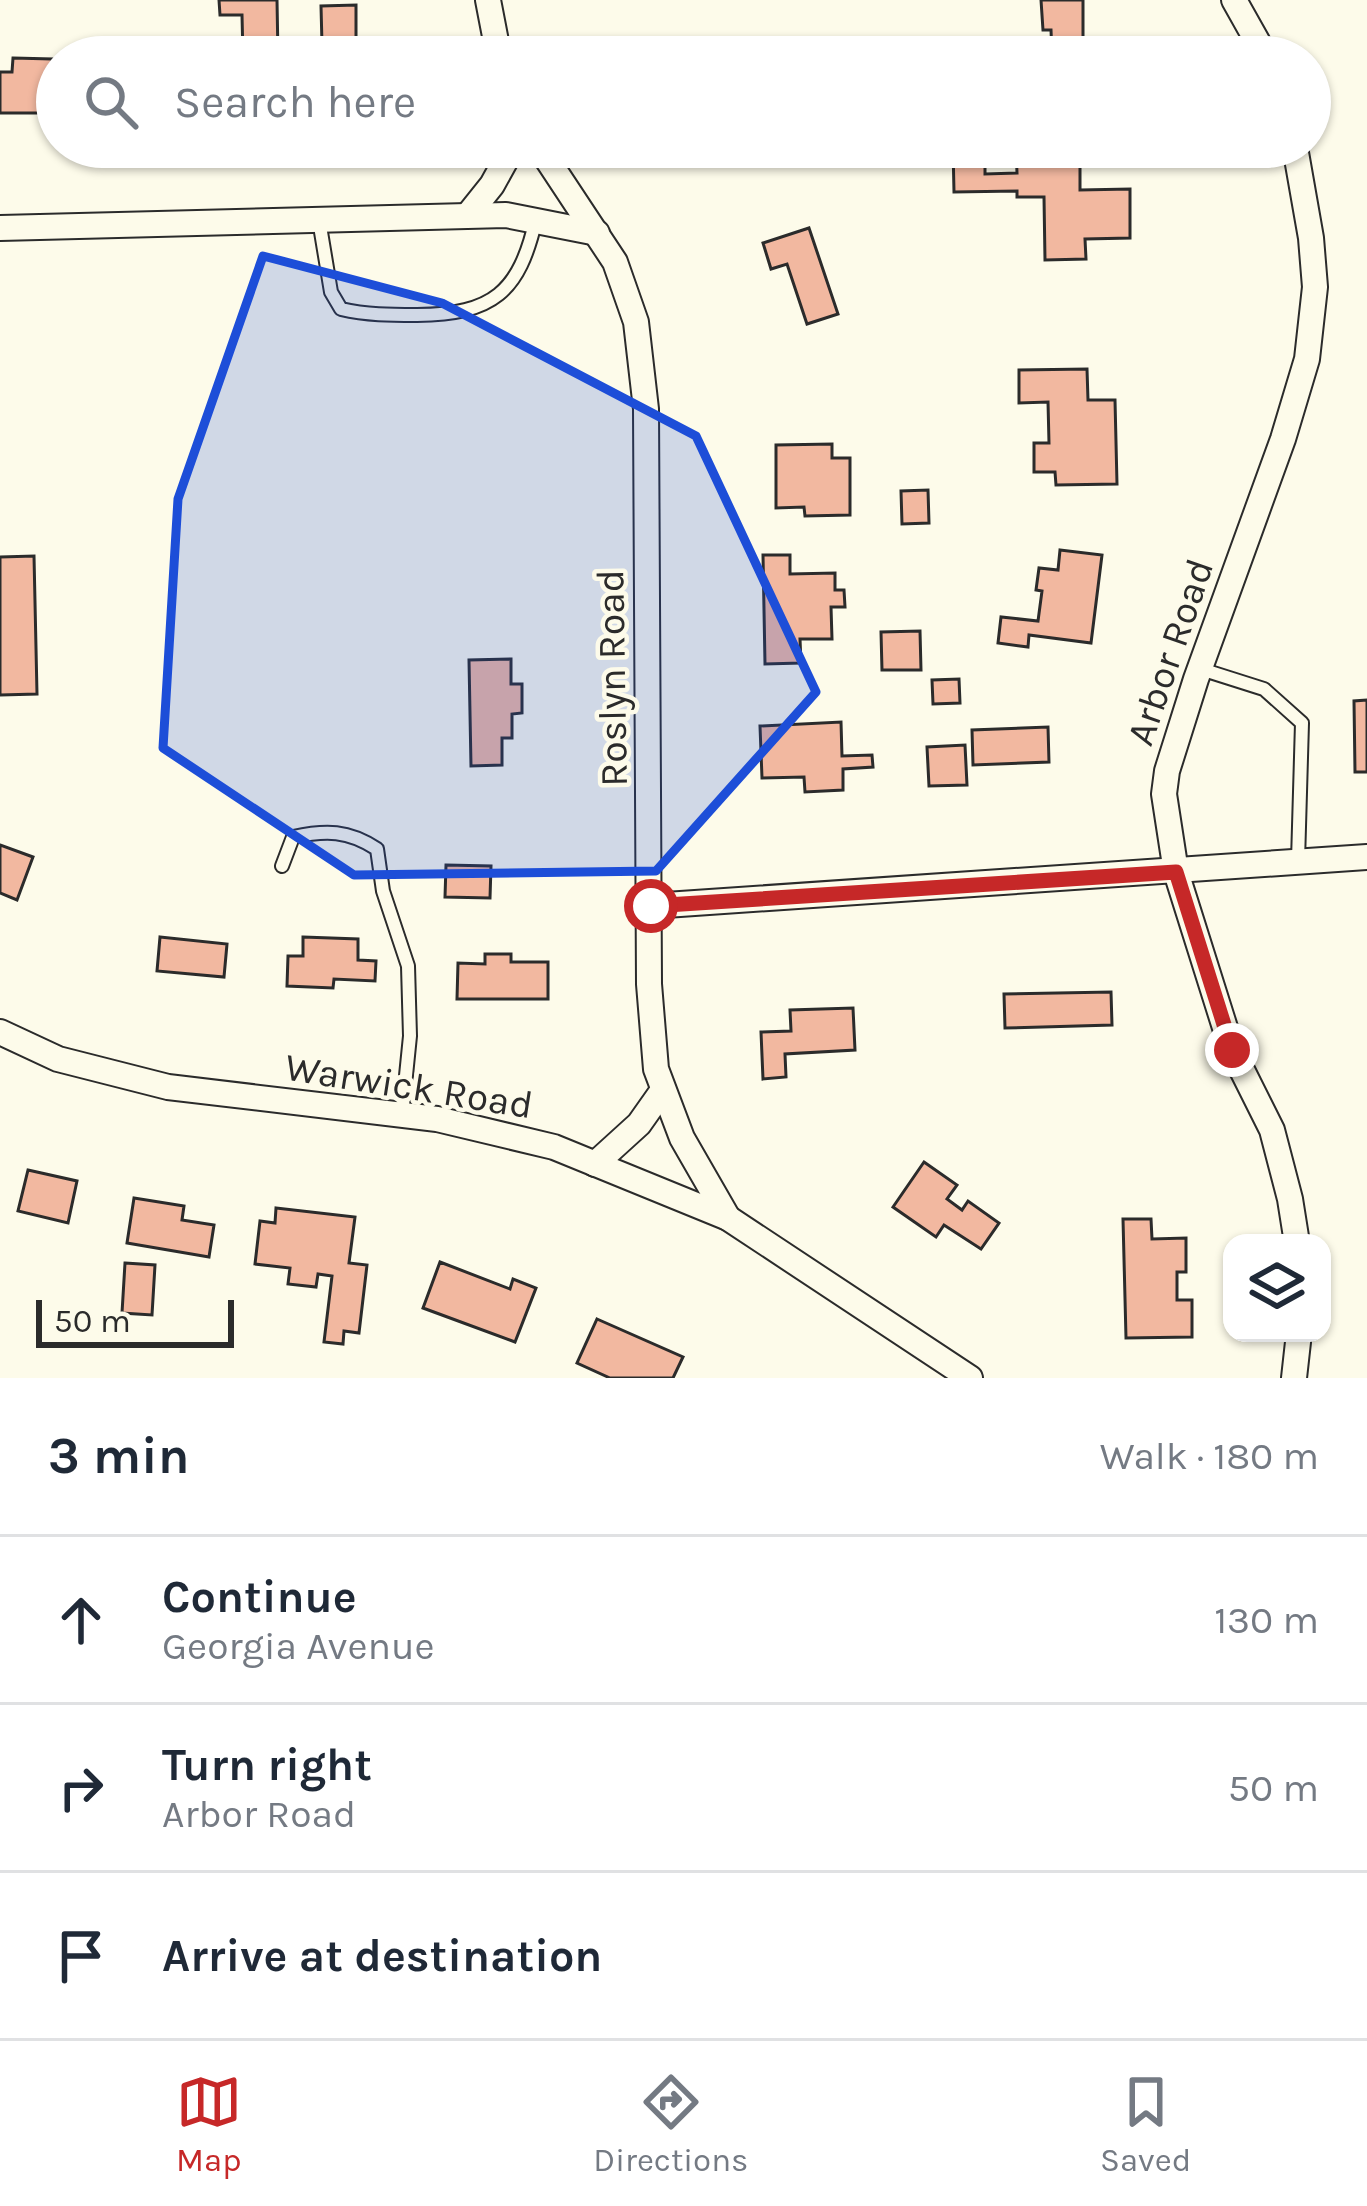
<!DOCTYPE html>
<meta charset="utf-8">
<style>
:root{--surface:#fff;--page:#f2f2f3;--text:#1f2937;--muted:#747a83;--line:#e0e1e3;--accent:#c62828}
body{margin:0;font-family:Karla,sans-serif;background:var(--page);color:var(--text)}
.controls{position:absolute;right:36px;bottom:36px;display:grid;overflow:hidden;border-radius:24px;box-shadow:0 3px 9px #0004}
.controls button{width:108px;height:108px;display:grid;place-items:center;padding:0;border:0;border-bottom:3px solid var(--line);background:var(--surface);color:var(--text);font:60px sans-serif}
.scale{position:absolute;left:36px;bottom:30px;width:198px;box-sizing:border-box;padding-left:12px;border:6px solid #2b2b2b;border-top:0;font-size:33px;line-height:42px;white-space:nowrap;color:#2b2b2b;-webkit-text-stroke:9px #fdfbea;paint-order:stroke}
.stop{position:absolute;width:36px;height:36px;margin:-27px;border:9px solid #c62828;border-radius:50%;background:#fff}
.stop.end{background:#c62828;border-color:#fff;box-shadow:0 3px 12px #0008}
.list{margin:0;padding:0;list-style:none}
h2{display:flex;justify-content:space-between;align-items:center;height:156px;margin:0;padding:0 48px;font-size:51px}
h2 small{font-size:39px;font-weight:400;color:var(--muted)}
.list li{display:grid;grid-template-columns:78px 1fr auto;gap:36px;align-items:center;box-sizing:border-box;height:168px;padding:0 48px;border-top:3px solid var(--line)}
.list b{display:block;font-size:45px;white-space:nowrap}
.list p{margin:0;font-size:39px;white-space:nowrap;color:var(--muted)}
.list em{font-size:39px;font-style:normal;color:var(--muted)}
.icon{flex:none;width:66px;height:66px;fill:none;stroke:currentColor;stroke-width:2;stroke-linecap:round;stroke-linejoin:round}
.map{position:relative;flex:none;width:1367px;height:1378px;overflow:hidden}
.search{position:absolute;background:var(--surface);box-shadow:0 3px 9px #0004;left:36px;right:36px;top:36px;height:132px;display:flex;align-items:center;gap:30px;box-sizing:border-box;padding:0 42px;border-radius:66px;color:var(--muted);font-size:45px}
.sheet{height:660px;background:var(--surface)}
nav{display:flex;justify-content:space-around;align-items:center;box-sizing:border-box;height:168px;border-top:3px solid var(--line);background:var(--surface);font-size:33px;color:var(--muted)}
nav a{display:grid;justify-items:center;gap:6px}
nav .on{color:var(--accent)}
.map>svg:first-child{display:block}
.building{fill:#f2b8a0;stroke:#2b2b2b;stroke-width:3}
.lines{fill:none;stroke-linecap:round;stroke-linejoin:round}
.service-casing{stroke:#2b2b2b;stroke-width:16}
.minor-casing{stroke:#2b2b2b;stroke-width:28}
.service{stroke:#fdfbea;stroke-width:12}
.minor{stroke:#fdfbea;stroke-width:24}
.route{stroke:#c62828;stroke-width:15}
.marked{fill:#1d4ed8;fill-opacity:0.2;stroke:#1d4ed8;stroke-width:9;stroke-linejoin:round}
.labels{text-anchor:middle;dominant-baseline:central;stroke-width:9;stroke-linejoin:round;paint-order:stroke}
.street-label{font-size:39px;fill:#2b2b2b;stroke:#fdfbea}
</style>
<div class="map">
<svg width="1367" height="1378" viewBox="0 0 1367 1378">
<rect width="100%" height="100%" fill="#fdfbea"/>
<g class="building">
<polygon points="219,0 277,0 278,56 302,56 301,45 322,44 321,6 356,5 356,57 243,57 242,15 220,15"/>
<polygon points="1041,0 1083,0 1083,57 1052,57 1051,30 1043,30"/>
<polygon points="168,48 168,57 93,57 93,49"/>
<polygon points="13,58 52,59 51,113 0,113 0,72 12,72"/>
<polygon points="953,147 985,147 985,174 1017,173 1016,147 1042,147 1043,162 1080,161 1080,190 1130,189 1130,238 1085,239 1086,259 1045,260 1044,197 1017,197 1017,191 954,192"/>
<polygon points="809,228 838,314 807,324 787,264 771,269 763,243"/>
<polygon points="1087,369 1088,400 1115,400 1117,484 1056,485 1055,472 1034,472 1034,443 1049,443 1048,402 1019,403 1019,370"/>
<polygon points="832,444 832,458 850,458 850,515 805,516 804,507 776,508 776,445"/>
<polygon points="928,490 929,523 902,524 901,491"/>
<polygon points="1060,550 1102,555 1091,643 1029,635 1028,647 998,643 1001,617 1038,621 1042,591 1036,590 1039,568 1058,570"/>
<polygon points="763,555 790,555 790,574 835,573 835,590 844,590 845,607 831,607 832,639 800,639 801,663 765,664"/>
<polygon points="34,556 37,694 0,695 0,557"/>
<polygon points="920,631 921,670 882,670 881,632"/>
<polygon points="511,659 511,684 522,684 522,713 512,714 512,738 502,738 502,765 471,766 469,660"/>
<polygon points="959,679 960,703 933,704 932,680"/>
<polygon points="1367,700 1367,772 1355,772 1354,701"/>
<polygon points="841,722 842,756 872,755 873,767 843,769 843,790 805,792 804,777 762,778 760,726"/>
<polygon points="1048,727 1049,762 973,765 972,730"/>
<polygon points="965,745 967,785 929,786 927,747"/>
<polygon points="0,845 33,857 17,900 0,893"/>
<polygon points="446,865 491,866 490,898 445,897"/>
<polygon points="160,937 227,944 224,977 157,971"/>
<polygon points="303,937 358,939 358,960 376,961 375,981 334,979 333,988 287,986 288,956 303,956"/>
<polygon points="485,954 511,954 511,962 548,962 548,999 457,999 458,963 485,964"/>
<polygon points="1111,992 1112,1025 1005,1028 1004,994"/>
<polygon points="853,1008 855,1050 785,1054 786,1077 763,1079 761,1032 791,1031 790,1010"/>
<polygon points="924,1162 957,1185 947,1199 962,1210 968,1201 999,1223 981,1249 944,1225 936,1237 893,1207"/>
<polygon points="28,1170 77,1181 68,1223 18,1211"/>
<polygon points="134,1198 184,1206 182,1220 214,1225 209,1257 127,1243"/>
<polygon points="276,1208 355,1217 349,1263 367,1265 359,1333 344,1331 343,1344 324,1342 332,1276 318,1274 316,1287 288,1284 290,1268 255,1264 260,1221 275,1223"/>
<polygon points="1123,1219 1151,1219 1152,1239 1186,1238 1186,1272 1177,1272 1177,1300 1192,1300 1192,1337 1126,1338"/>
<polygon points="440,1262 510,1289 513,1279 536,1288 515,1342 423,1308"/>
<polygon points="125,1263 155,1265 152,1315 122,1313"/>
<polygon points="597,1319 683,1357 673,1378 610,1378 577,1363"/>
</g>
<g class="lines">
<g class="service-casing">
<g id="service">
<path d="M319,220l12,72 10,17c26,6 49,6 76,6 76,-1 102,-22 119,-96"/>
<polyline points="1201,669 1264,689 1302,723 1298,861"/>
<path d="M282,866l11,-29c33,-7 55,-7 84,12l6,42 25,75 2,70 -8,79"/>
</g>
</g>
<g class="minor-casing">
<g id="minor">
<polyline points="488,0 499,57"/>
<polyline points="1234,0 1266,57"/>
<polyline points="539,147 615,262 636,322 646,409 649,984 656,1069 682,1138 728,1218"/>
<polyline points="1295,147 1311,238 1315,287 1307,359 1283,439 1196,679 1167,771 1164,794 1176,872 1232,1050 1272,1130 1290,1199 1297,1243"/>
<polyline points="468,215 492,185 513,147"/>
<polyline points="0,228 506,215 597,233"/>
<polyline points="651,906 1367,857"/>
<polyline points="0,1032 58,1059 168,1087 437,1119 554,1147 728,1218 970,1378"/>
<polyline points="595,1164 639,1124 663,1090"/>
<polyline points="1294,1378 1299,1333"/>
</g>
</g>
<use href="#service" class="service"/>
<use href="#minor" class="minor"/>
</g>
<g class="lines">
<polyline class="route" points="651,906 1176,872 1232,1050"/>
</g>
<path class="marked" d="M263,256l179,47 254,133 120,256 -160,179 -302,4 -191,-127 15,-249z"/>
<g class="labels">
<g class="street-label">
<text transform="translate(1170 652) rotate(-71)">Arbor Road</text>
<text transform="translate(612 678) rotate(-91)">Roslyn Road</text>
<text transform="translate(409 1086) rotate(9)">Warwick Road</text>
</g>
</g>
</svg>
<div class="controls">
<button><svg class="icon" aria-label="layers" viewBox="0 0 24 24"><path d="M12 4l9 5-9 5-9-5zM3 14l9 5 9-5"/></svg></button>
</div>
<div class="scale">50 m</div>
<div class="stop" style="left:651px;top:906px"></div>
<div class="stop end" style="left:1232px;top:1050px"></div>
<div class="search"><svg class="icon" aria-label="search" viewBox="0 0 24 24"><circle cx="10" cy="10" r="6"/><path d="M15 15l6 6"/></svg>Search here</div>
</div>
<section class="sheet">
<h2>3 min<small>Walk · 180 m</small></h2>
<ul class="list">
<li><svg class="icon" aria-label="ahead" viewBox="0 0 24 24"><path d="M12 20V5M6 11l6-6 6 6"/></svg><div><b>Continue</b><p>Georgia Avenue</p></div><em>130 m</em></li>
<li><svg class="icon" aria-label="right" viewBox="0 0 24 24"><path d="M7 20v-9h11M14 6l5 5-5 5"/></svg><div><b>Turn right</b><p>Arbor Road</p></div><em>50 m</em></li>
<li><svg class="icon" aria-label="arrive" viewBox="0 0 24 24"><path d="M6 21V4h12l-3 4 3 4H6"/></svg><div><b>Arrive at destination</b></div></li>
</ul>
</section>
<nav>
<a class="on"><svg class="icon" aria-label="map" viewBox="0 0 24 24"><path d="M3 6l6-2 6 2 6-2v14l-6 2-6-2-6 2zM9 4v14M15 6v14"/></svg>Map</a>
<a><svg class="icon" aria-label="directions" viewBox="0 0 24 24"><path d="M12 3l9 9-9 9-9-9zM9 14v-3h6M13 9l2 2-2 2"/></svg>Directions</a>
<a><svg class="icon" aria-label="saved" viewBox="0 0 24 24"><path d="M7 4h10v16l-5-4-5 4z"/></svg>Saved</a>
</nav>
